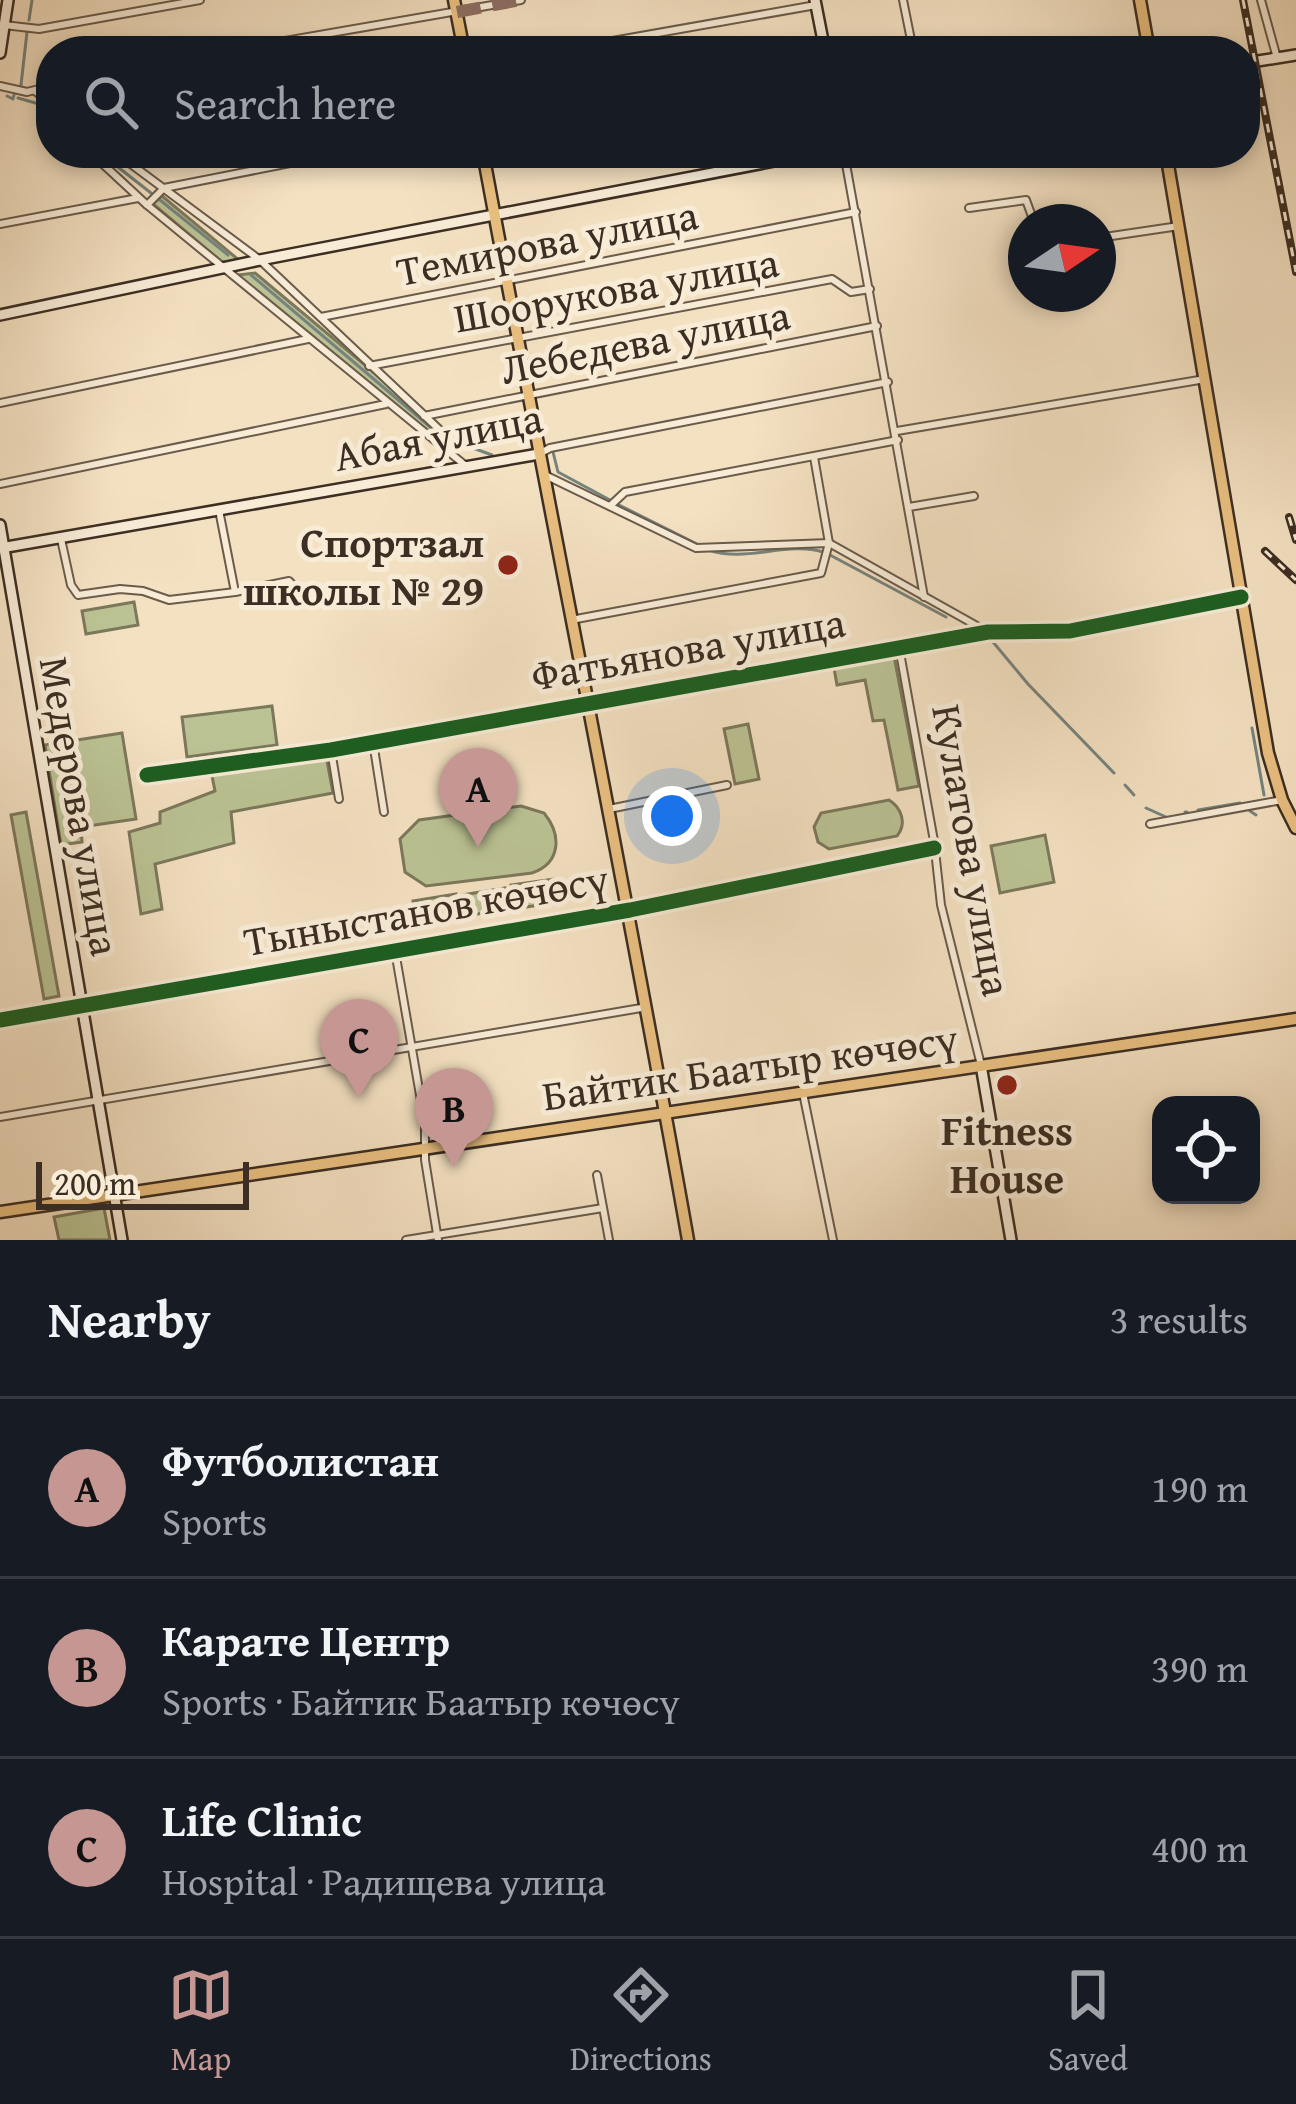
<!DOCTYPE html>
<meta charset="utf-8">
<style>
:root{--surface:#171b24;--page:#20242c;--text:#f1f3f6;--muted:#9ea1a6;--line:#363941;--accent:#c59692}
body{margin:0;font-family:"Gentium Book Plus",serif;background:var(--page);color:var(--text)}
.controls{position:absolute;right:36px;bottom:36px;display:grid;overflow:hidden;border-radius:24px;box-shadow:0 6px 18px #0003}
.controls button{width:108px;height:108px;display:grid;place-items:center;padding:0;border:0;border-bottom:3px solid var(--line);background:var(--surface);color:var(--text);font:60px sans-serif}
.compass{position:absolute;left:1008px;top:204px;width:108px;height:108px;border-radius:50%;background:var(--surface);box-shadow:0 6px 18px #0003;rotate:77deg}
.scale{position:absolute;left:36px;bottom:30px;width:213px;box-sizing:border-box;padding-left:12px;border:6px solid #3c2e23;border-top:0;font-size:33px;line-height:42px;white-space:nowrap;color:#3c2e23;-webkit-text-stroke:9px #f8ecd7;paint-order:stroke}
.you{position:absolute;left:672px;top:816px;width:42px;height:42px;margin:-30px;border:9px solid #fff;border-radius:50%;background:#1a73e8;box-shadow:0 0 0 18px #1a73e833}
.badge{display:grid;place-items:center;width:78px;height:78px;border-radius:50%;background:var(--accent);color:#111;font-size:39px;font-weight:700}
.pin{position:absolute;translate:-50% -99px;filter:drop-shadow(0 3px 6px #0008)}
.pin::after{content:'';position:absolute;top:63px;width:42px;height:36px;background:inherit;clip-path:polygon(0 0,100% 0,50% 100%)}
.list{margin:0;padding:0;list-style:none}
h2{display:flex;justify-content:space-between;align-items:center;height:156px;margin:0;padding:0 48px;font-size:51px}
h2 small{font-size:39px;font-weight:400;color:var(--muted)}
.list li{display:grid;grid-template-columns:78px 1fr auto;gap:36px;align-items:center;box-sizing:border-box;height:180px;padding:0 48px;border-top:3px solid var(--line)}
.list b{display:block;font-size:45px;white-space:nowrap}
.list p{margin:0;font-size:39px;white-space:nowrap;color:var(--muted)}
.list em{font-size:39px;font-style:normal;color:var(--muted)}
.icon{flex:none;width:66px;height:66px;fill:none;stroke:currentColor;stroke-width:2;stroke-linecap:round;stroke-linejoin:round}
.map{position:relative;flex:none;width:1296px;height:1240px;overflow:hidden}
.search{position:absolute;background:var(--surface);box-shadow:0 6px 18px #0003;left:36px;right:36px;top:36px;height:132px;display:flex;align-items:center;gap:30px;box-sizing:border-box;padding:0 42px;border-radius:48px;color:var(--muted);font-size:45px}
.sheet{height:696px;background:var(--surface)}
nav{display:flex;justify-content:space-around;align-items:center;box-sizing:border-box;height:168px;border-top:3px solid var(--line);background:var(--surface);font-size:33px;color:var(--muted)}
nav a{display:grid;justify-items:center;gap:6px}
nav .on{color:var(--accent)}
.map>svg:first-child{display:block}
.green{fill:#bbc394;stroke:#7c785c;stroke-width:3}
.lines{fill:none;stroke-linecap:round;stroke-linejoin:round}
.stream{stroke:#76837d;stroke-width:3}
.street-casing{stroke:#6a5b4b;stroke-width:10}
.secondary-casing{stroke:#3c2e23;stroke-width:14}
.primary-casing{stroke:#3c2e23;stroke-width:15}
.street{stroke:#f8ecd7;stroke-width:6}
.secondary{stroke:#f8ecd7;stroke-width:9}
.primary{stroke:#eac081;stroke-width:10}
.rail-casing{stroke:#3c2e23;stroke-width:8}
.rail{stroke:#f8ecd7;stroke-width:3;stroke-dasharray:9;stroke-linecap:butt}
.quiet{stroke:#8d6e63;stroke-width:12;stroke-dasharray:24 12;stroke-linecap:butt}
.cycleway-casing{stroke:#f8ecd7;stroke-width:22}
.cycleway{stroke:#1b5e20;stroke-width:15}
.poi-dot{fill:#8f2418;stroke:#f8ecd7;stroke-width:4.5}
.labels{text-anchor:middle;dominant-baseline:central;stroke-width:10;stroke-linejoin:round;paint-order:stroke}
.street-label{font-size:42px;fill:#3c2e23;stroke:#f8ecd7}
.poi-label{font-size:42px;font-weight:bold;fill:#3c2e23;stroke:#f8ecd7;text-anchor:end}
</style>
<div class="map">
<svg width="1296" height="1240" viewBox="0 0 1296 1240">
<rect width="100%" height="100%" fill="#f4e1c2"/>
<filter id="stains"><feTurbulence type="fractalNoise" baseFrequency=".00167" numOctaves="4"/><feColorMatrix values="0 0 0 0 .2 0 0 0 0 .09 0 0 0 0 .02 0 0 0 .5 -.17"/></filter>
<radialGradient id="worn" r=".72"><stop offset=".6" stop-color="#630" stop-opacity="0"/><stop offset="1" stop-color="#630" stop-opacity=".3"/></radialGradient>
<g class="green">
<polygon points="162,196 240,261 222,262 153,204"/>
<polygon points="255,273 451,437 443,447 237,275"/>
<polygon points="134,602 138,625 86,634 82,611"/>
<polygon points="894,656 919,786 898,790 884,720 873,721 865,680 837,685 834,668"/>
<polygon points="272,706 277,745 187,757 182,717"/>
<polygon points="748,724 759,779 735,784 724,729"/>
<polygon points="122,733 136,819 81,827 82,842 61,845 45,745"/>
<polygon points="324,745 333,793 231,812 234,843 155,864 162,909 141,914 129,832 160,823 160,812 215,791 210,766"/>
<path d="M889,800c13,8 18,24 8,36l-68,13 -11,-7 -4,-15 7,-14z"/>
<path d="M521,806l23,7c18,22 17,50 -12,60l-106,13 -21,-14 -5,-33 19,-19z"/>
<polygon points="26,812 59,996 44,999 11,815"/>
<polygon points="1045,835 1054,882 1000,893 991,846"/>
<polygon points="555,879 558,902 514,909 511,885"/>
<polygon points="505,888 508,909 465,916 462,895"/>
<polygon points="456,894 460,918 416,924 413,901"/>
<polygon points="104,1208 110,1240 59,1240 54,1217"/>
</g>
<g class="lines">
<g class="stream">
<polyline points="29,20 32,0"/>
<polyline points="21,85 27,32"/>
<polyline points="7,96 13,99 14,95"/>
<polyline points="18,98 39,104 51,114"/>
<polyline points="100,153 151,193"/>
<polyline points="160,200 228,255"/>
<polyline points="251,275 442,437"/>
<polyline points="451,440 492,455"/>
<polyline points="553,452 558,472 610,500"/>
<polyline points="617,504 701,546"/>
<path d="M709,550c37,13 77,-9 114,2"/>
<polyline points="830,555 946,617"/>
<polyline points="993,642 1028,684 1114,773"/>
<polyline points="1252,728 1264,795"/>
<polyline points="1125,785 1134,795"/>
<polyline points="1146,808 1166,817"/>
<polyline points="1198,810 1240,803"/>
<polyline points="1250,811 1256,815"/>
<polyline points="1185,812 1187,812"/>
</g>
<g class="street-casing">
<g id="street">
<polyline points="903,0 913,50"/>
<polyline points="1261,0 1277,58"/>
<polyline points="4,25 39,29 200,0"/>
<polyline points="227,51 521,0"/>
<polyline points="556,51 816,5"/>
<polyline points="0,86 27,92 51,86"/>
<polyline points="35,91 51,103"/>
<polyline points="45,114 51,119"/>
<polyline points="91,153 147,205 466,466"/>
<polyline points="116,153 260,260 445,435 449,450"/>
<polyline points="844,153 924,597"/>
<polyline points="147,205 164,188 341,153"/>
<polyline points="969,208 1026,200 1034,222"/>
<polyline points="0,224 138,198"/>
<polyline points="1098,238 1179,226"/>
<polyline points="321,317 856,212"/>
<polyline points="369,366 832,279 851,292 870,289"/>
<polyline points="0,403 308,339"/>
<polyline points="424,416 877,326"/>
<polyline points="897,431 1205,379"/>
<polyline points="539,454 550,448 888,382"/>
<polyline points="547,476 696,548 829,543 986,631"/>
<polyline points="0,484 386,404"/>
<polyline points="610,506 625,492 898,440"/>
<polyline points="909,507 974,496"/>
<polyline points="61,539 71,585 78,595 120,589 143,591 169,600 235,592 219,510"/>
<polyline points="235,592 289,581 300,593"/>
<polyline points="571,620 821,573 829,543 814,457"/>
<polyline points="899,647 934,841 941,905 981,1065"/>
<polyline points="373,742 384,812"/>
<polyline points="331,750 339,799"/>
<polyline points="147,775 331,750 988,632 1070,631 1241,597"/>
<polyline points="609,809 727,785"/>
<polyline points="1150,824 1282,800"/>
<polyline points="395,951 425,1124 425,1160 438,1240"/>
<polyline points="0,1020 630,910 934,848"/>
<polyline points="803,1093 833,1240"/>
<polyline points="0,1117 647,1007"/>
<polyline points="597,1175 609,1240"/>
<polyline points="406,1240 603,1208"/>
</g>
</g>
<g class="secondary-casing">
<g id="secondary">
<polyline points="815,0 825,51"/>
<polyline points="0,53 8,0"/>
<polyline points="1245,63 1296,55"/>
<polyline points="0,315 260,260 816,153"/>
<polyline points="0,525 122,1240"/>
<polyline points="1,548 539,454"/>
<polyline points="981,1065 1011,1240"/>
</g>
</g>
<g class="primary-casing">
<g id="primary">
<polyline points="454,0 464,51"/>
<polyline points="1140,0 1149,51"/>
<path d="M483,153c67,363 141,724 205,1087"/>
<polyline points="1166,153 1268,753 1282,800 1296,828"/>
<polyline points="0,1212 1296,1019"/>
</g>
</g>
<use href="#street" class="street"/>
<use href="#secondary" class="secondary"/>
<use href="#primary" class="primary"/>
<g class="rail-casing">
<g id="rail">
<polyline points="1243,0 1296,272"/>
<polyline points="1289,517 1296,540"/>
<polyline points="1265,551 1296,580"/>
</g>
</g>
<use href="#rail" class="rail"/>
<polyline class="quiet" points="457,12 521,0"/>
<g class="cycleway-casing">
<g id="cycleway">
<polyline points="147,775 331,750 988,632 1070,631 1241,597"/>
<polyline points="0,1020 630,910 934,848"/>
</g>
</g>
<use href="#cycleway" class="cycleway"/>
</g>
<g class="poi-dot">
<circle cx="508" cy="565" r="12"/>
<circle cx="1007" cy="1085" r="12"/>
</g>
<g class="labels">
<g class="street-label">
<text transform="translate(547 242) rotate(-11)">Темирова улица</text>
<text transform="translate(616 289) rotate(-10)">Шоорукова улица</text>
<text transform="translate(645 341) rotate(-11)">Лебедева улица</text>
<text transform="translate(438 436) rotate(-11)">Абая улица</text>
<text transform="translate(688 648) rotate(-10)">Фатьянова улица</text>
<text transform="translate(81 806) rotate(80)">Медерова улица</text>
<text transform="translate(973 850) rotate(80)">Кулатова улица</text>
<text transform="translate(426 909) rotate(-10)">Тыныстанов көчөсү</text>
<text transform="translate(750 1066) rotate(-8)">Байтик Баатыр көчөсү</text>
</g>
<g class="poi-label">
<text x="484" y="541">Спортзал<tspan x="484" dy="48">школы № 29</tspan></text>
<text x="1007" y="1129" text-anchor="middle">Fitness<tspan x="1007" dy="48">House</tspan></text>
</g>
</g>
<rect width="100%" height="100%" filter="url(#stains)"/>
<rect width="100%" height="100%" fill="url(#worn)"/>
</svg>
<div class="controls">
<button><svg class="icon" aria-label="locate" viewBox="0 0 24 24"><circle cx="12" cy="12" r="6"/><path d="M12 2v4M12 18v4M2 12h4M18 12h4"/></svg></button>
</div>
<svg class="compass" viewBox="-18 -18 36 36"><path d="M0-13l5 13h-10z" fill="#e53935"/><path d="M0 13l5-13h-10z" fill="#9ea1a6"/></svg>
<div class="scale">200 m</div>
<div class="you"></div>
<div class="pin badge" style="left:478px;top:847px">A</div>
<div class="pin badge" style="left:454px;top:1167px">B</div>
<div class="pin badge" style="left:359px;top:1098px">C</div>
<div class="search"><svg class="icon" aria-label="search" viewBox="0 0 24 24"><circle cx="10" cy="10" r="6"/><path d="M15 15l6 6"/></svg>Search here</div>
</div>
<section class="sheet">
<h2>Nearby<small>3 results</small></h2>
<ul class="list">
<li><span class="badge">A</span><div><b>Футболистан</b><p>Sports</p></div><em>190 m</em></li>
<li><span class="badge">B</span><div><b>Карате Центр</b><p>Sports · Байтик Баатыр көчөсү</p></div><em>390 m</em></li>
<li><span class="badge">C</span><div><b>Life Clinic</b><p>Hospital · Радищева улица</p></div><em>400 m</em></li>
</ul>
</section>
<nav>
<a class="on"><svg class="icon" aria-label="map" viewBox="0 0 24 24"><path d="M3 6l6-2 6 2 6-2v14l-6 2-6-2-6 2zM9 4v14M15 6v14"/></svg>Map</a>
<a><svg class="icon" aria-label="directions" viewBox="0 0 24 24"><path d="M12 3l9 9-9 9-9-9zM9 14v-3h6M13 9l2 2-2 2"/></svg>Directions</a>
<a><svg class="icon" aria-label="saved" viewBox="0 0 24 24"><path d="M7 4h10v16l-5-4-5 4z"/></svg>Saved</a>
</nav>
